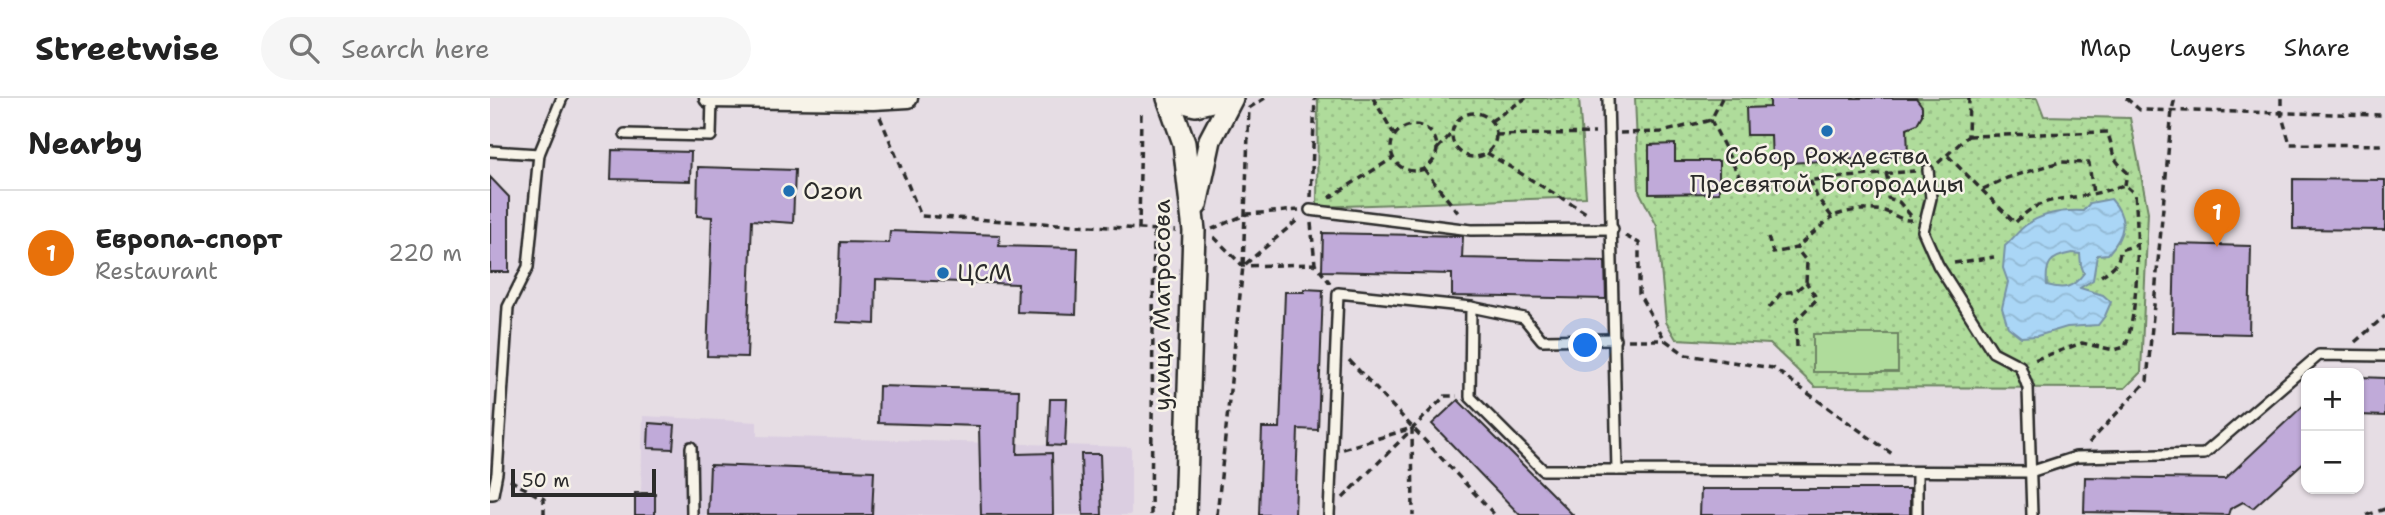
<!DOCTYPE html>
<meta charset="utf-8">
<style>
:root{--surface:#fff;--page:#f6f6f6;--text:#222;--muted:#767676;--line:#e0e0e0;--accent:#d93025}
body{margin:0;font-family:"Shantell Sans",sans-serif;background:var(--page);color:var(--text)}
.controls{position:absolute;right:21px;bottom:21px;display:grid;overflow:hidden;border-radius:14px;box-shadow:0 2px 5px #0004}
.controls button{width:63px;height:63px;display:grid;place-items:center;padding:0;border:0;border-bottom:2px solid var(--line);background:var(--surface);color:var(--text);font:35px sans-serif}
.scale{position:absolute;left:21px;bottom:18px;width:145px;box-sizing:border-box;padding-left:7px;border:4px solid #2b2b2b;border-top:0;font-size:19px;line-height:24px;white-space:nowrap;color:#2b2b2b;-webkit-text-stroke:5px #f7f3e8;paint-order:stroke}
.you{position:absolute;left:1096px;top:248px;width:24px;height:24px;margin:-18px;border:5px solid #fff;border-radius:50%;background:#1a73e8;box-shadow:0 0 0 10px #1a73e833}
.badge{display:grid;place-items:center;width:46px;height:46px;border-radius:50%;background:var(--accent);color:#fff;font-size:23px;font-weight:700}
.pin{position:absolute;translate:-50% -58px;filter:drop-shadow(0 2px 4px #0008)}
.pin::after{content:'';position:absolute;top:37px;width:24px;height:21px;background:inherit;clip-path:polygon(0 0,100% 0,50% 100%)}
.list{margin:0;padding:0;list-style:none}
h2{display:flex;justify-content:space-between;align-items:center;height:91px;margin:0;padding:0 28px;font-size:30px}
h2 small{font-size:23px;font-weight:400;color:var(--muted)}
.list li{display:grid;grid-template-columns:46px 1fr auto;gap:21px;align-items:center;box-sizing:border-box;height:126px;padding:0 28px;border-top:2px solid var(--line)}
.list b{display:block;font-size:26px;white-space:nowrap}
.list p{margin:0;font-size:23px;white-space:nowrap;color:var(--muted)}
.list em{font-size:23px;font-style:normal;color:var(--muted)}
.icon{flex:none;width:38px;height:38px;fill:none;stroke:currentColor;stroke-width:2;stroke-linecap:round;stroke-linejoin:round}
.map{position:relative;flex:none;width:1895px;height:417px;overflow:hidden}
header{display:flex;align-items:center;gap:42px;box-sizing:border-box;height:98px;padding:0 35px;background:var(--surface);border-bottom:2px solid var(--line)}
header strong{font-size:33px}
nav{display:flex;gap:38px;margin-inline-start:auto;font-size:24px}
.search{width:490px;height:63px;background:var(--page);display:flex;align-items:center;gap:18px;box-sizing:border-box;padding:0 24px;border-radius:38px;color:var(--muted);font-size:26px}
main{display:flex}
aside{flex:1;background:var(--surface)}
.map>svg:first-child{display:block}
.built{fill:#dbcee1}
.park{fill:url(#park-dots);stroke:#6d8463;stroke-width:2}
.pitch{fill:#afdc9b;stroke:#6d8463;stroke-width:2}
.water{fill:url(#water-waves);stroke:#7792a5;stroke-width:2;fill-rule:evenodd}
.building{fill:#c0aad9;stroke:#2b2b2b;stroke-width:2}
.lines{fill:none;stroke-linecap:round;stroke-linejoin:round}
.service-casing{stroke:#2b2b2b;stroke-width:14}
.minor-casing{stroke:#2b2b2b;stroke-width:23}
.tertiary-casing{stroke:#2b2b2b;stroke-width:26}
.path{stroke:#2b2b2b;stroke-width:3.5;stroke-dasharray:7 5;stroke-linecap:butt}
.service{stroke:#f7f3e8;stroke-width:9}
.minor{stroke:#f7f3e8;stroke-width:18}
.tertiary{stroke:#f7f3e8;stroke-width:21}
.poi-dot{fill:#1f6fb2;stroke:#f7f3e8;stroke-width:2.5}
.labels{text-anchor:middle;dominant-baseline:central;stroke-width:5;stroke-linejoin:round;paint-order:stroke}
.poi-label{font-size:24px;fill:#2b2b2b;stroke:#f7f3e8;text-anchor:start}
.street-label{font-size:24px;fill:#2b2b2b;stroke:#f7f3e8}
</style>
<header>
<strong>Streetwise</strong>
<div class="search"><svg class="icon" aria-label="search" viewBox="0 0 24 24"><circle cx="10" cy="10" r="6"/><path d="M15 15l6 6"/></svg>Search here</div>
<nav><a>Map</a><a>Layers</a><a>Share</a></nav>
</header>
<main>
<aside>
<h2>Nearby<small></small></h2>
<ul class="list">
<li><span class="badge" style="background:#e8710a">1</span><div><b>Европа-спорт</b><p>Restaurant</p></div><em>220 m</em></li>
</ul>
</aside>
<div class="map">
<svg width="1895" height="417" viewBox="0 0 1895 417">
<defs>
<pattern id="park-dots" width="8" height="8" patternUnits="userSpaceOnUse" patternTransform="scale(1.75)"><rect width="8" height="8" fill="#afdc9b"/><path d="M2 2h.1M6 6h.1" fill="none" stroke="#97bd86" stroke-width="1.8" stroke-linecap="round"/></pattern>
<pattern id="water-waves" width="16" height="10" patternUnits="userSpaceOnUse" patternTransform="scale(1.75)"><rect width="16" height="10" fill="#aad6f6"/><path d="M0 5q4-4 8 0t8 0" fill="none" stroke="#92b8d3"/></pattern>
</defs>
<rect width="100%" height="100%" fill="#e6dde4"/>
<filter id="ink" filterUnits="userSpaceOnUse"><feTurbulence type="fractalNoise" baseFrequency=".0143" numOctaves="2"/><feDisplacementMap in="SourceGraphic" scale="14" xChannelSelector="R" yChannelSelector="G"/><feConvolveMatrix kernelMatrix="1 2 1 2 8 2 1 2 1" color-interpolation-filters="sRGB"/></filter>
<g filter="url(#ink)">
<polygon class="built" points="153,318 267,324 267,338 641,349 641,417 166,417 166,393 151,393"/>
<g class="park">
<polygon points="828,0 1089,0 1096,99 827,109"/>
<polygon points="1145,0 1547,0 1554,18 1640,20 1658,114 1651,274 1635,290 1325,289 1280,246 1186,241 1176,224 1167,128 1149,93"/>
</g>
<rect class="pitch" x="1323" y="236" width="85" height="38"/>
<path class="water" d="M1621,101c18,20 14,36 -3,55l-11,1 -4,25 -13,8 23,7 8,7 -6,14 -7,9 -31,2 -30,9 -16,1 -13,-10 -6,-19 6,-26 -5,-14 2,-22c7,-6 14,-16 21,-21 16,-11 37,-15 57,-14l7,-8zM1582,155l8,1 1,11 3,8c-11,15 -20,17 -37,12 -2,-22 3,-28 25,-32z"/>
<g class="building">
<polygon points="1280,0 1426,0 1432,8 1432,17 1427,26 1417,30 1418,58 1282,66 1281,37 1257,37 1256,10 1280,9"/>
<polygon points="1185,46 1185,63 1229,63 1229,95 1159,96 1159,47"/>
<polygon points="122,52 201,54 200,83 121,81"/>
<polygon points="208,69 305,72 303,125 262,122 257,259 217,258 222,119 207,118"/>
<polygon points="0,79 19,99 19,174 0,174"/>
<polygon points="1803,81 1895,82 1895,132 1803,131"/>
<polygon points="400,133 510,137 509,148 588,150 586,216 527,214 528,186 386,181 385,226 347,224 350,144 399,145"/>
<polygon points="833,135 973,138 972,160 1115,163 1116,201 962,198 962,176 832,173"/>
<polygon points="1685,146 1761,148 1759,236 1683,234"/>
<polygon points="814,191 833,192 828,332 808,331 805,417 769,417 772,330 790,330 795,194 814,194"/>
<polygon points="1869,279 1895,280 1895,318 1869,317"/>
<polygon points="389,288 529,292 527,356 562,355 563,417 491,417 489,328 388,325"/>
<polygon points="560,301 577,301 575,348 558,347"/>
<polygon points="968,302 1083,417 1030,417 942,326"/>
<polygon points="1816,305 1816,362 1763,410 1753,404 1740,411 1738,417 1594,414 1595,379 1735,381"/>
<polygon points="159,325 185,327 183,351 158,350"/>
<polygon points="591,356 610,356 612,417 593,417"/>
<polygon points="220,367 384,373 382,417 218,417"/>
<polygon points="1211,391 1420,391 1420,417 1210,417"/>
<rect x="145" y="395" width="20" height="22"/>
</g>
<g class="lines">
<g class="service-casing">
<g id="service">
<polyline points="1118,0 1127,372 1540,374 1586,359 1714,356 1829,257 1895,258"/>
<polyline points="135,36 221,38 222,0"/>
<polyline points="0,53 49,56"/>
<polyline points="1438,72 1441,100 1433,133 1448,167 1503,254 1530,268 1538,290 1542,417"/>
<polyline points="820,112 981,132 1123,131"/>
<polyline points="981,209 1034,220 1052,242 1125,241"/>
<polyline points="201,349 202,417"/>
<polyline points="1427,374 1427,417"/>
<polyline points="0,396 3,396 7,375 18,209 38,169 49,56 72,0"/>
<polyline points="839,417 848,195 981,209 980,299 1053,372 1127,372"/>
</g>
</g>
<g class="minor-casing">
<polyline id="minor" points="219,0 383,2 418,0"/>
</g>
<g class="tertiary-casing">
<g id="tertiary">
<polyline points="678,0 694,45 704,133 695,417"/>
<polyline points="680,0 705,7 734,0"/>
<polyline points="706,107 720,42 742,0"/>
</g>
</g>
<g class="path">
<polyline points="775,0 759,10 753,168 810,120"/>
<polyline points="883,0 904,36"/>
<polyline points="1232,0 1221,22 1254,88 1425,73"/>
<polyline points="1636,0 1650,12 1895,17"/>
<polyline points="1791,0 1791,15 1800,46 1895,47"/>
<circle cx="984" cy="37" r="22"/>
<polyline points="390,19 431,118 686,133"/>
<polyline points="1001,23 1036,0"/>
<circle cx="924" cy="50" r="23"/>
<polyline points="1130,35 1172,34 1221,22"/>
<polyline points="1006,37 1105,35"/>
<path d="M1478,38l139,-4c9,21 0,22 20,40l-2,13"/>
<polyline points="947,51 960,37"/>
<polyline points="997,55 1098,116"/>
<path d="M1458,58l67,67c25,-27 44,-22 77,-29 11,-2 22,-6 33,-9l10,9c4,40 4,117 -10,153l-11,3 -32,-7 -51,18"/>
<polyline points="1448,65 1478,38 1479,0"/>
<polyline points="934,71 969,116"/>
<polyline points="1396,75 1399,87 1398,100 1409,104 1422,119"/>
<path d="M1320,82l7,17 15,20c15,-7 36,-9 52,-6 11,3 16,10 28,9"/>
<polyline points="1493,91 1517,80 1570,64 1599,65 1603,96"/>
<polyline points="821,99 825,0"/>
<polyline points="839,100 903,60"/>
<polyline points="821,125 825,166 840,185"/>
<polyline points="649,131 651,16"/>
<polyline points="722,131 757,116 809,112"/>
<polyline points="1135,138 1149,145 1149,196 1175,242 1196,257 1283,270 1405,358"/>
<polyline points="724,139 753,168 825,166"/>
<polyline points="1278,139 1283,155 1306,150 1342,119"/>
<polyline points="1464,165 1504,159"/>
<path d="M1611,178c10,-7 19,-12 19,-26l17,-5"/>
<polyline points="1279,210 1291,195 1306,193 1316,184 1317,164 1306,150"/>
<polyline points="1138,242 1175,242"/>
<polyline points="1865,244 1895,218"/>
<polyline points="1307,249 1306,222 1327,201 1316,184"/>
<polyline points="859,262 1005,417"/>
<polyline points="1599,345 1657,283 1682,12 1685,0"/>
<polyline points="853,351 922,330 923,417"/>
<polyline points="20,382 54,401 54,417"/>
<polyline points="853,400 955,298 967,298"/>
<polyline points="661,417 664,133"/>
<polyline points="727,417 753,168"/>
<polyline points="1877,417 1895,411"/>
</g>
<use href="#service" class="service"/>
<use href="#minor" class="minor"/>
<use href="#tertiary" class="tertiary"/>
</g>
</g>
<g class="poi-dot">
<circle cx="1337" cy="33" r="7"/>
<circle cx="299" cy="93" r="7"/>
<circle cx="453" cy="175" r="7"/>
</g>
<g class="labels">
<g class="poi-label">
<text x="1337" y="58" text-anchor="middle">Собор Рождества<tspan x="1337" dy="28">Пресвятой Богородицы</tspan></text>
<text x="313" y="93">Ozon</text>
<text x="467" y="175">ЦСМ</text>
</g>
<g class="street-label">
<text transform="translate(672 207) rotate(-90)">улица Матросова</text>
</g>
</g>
</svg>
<div class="controls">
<button>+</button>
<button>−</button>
</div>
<div class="scale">50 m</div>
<div class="you"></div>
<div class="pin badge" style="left:1727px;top:149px;background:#e8710a">1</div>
</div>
</main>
